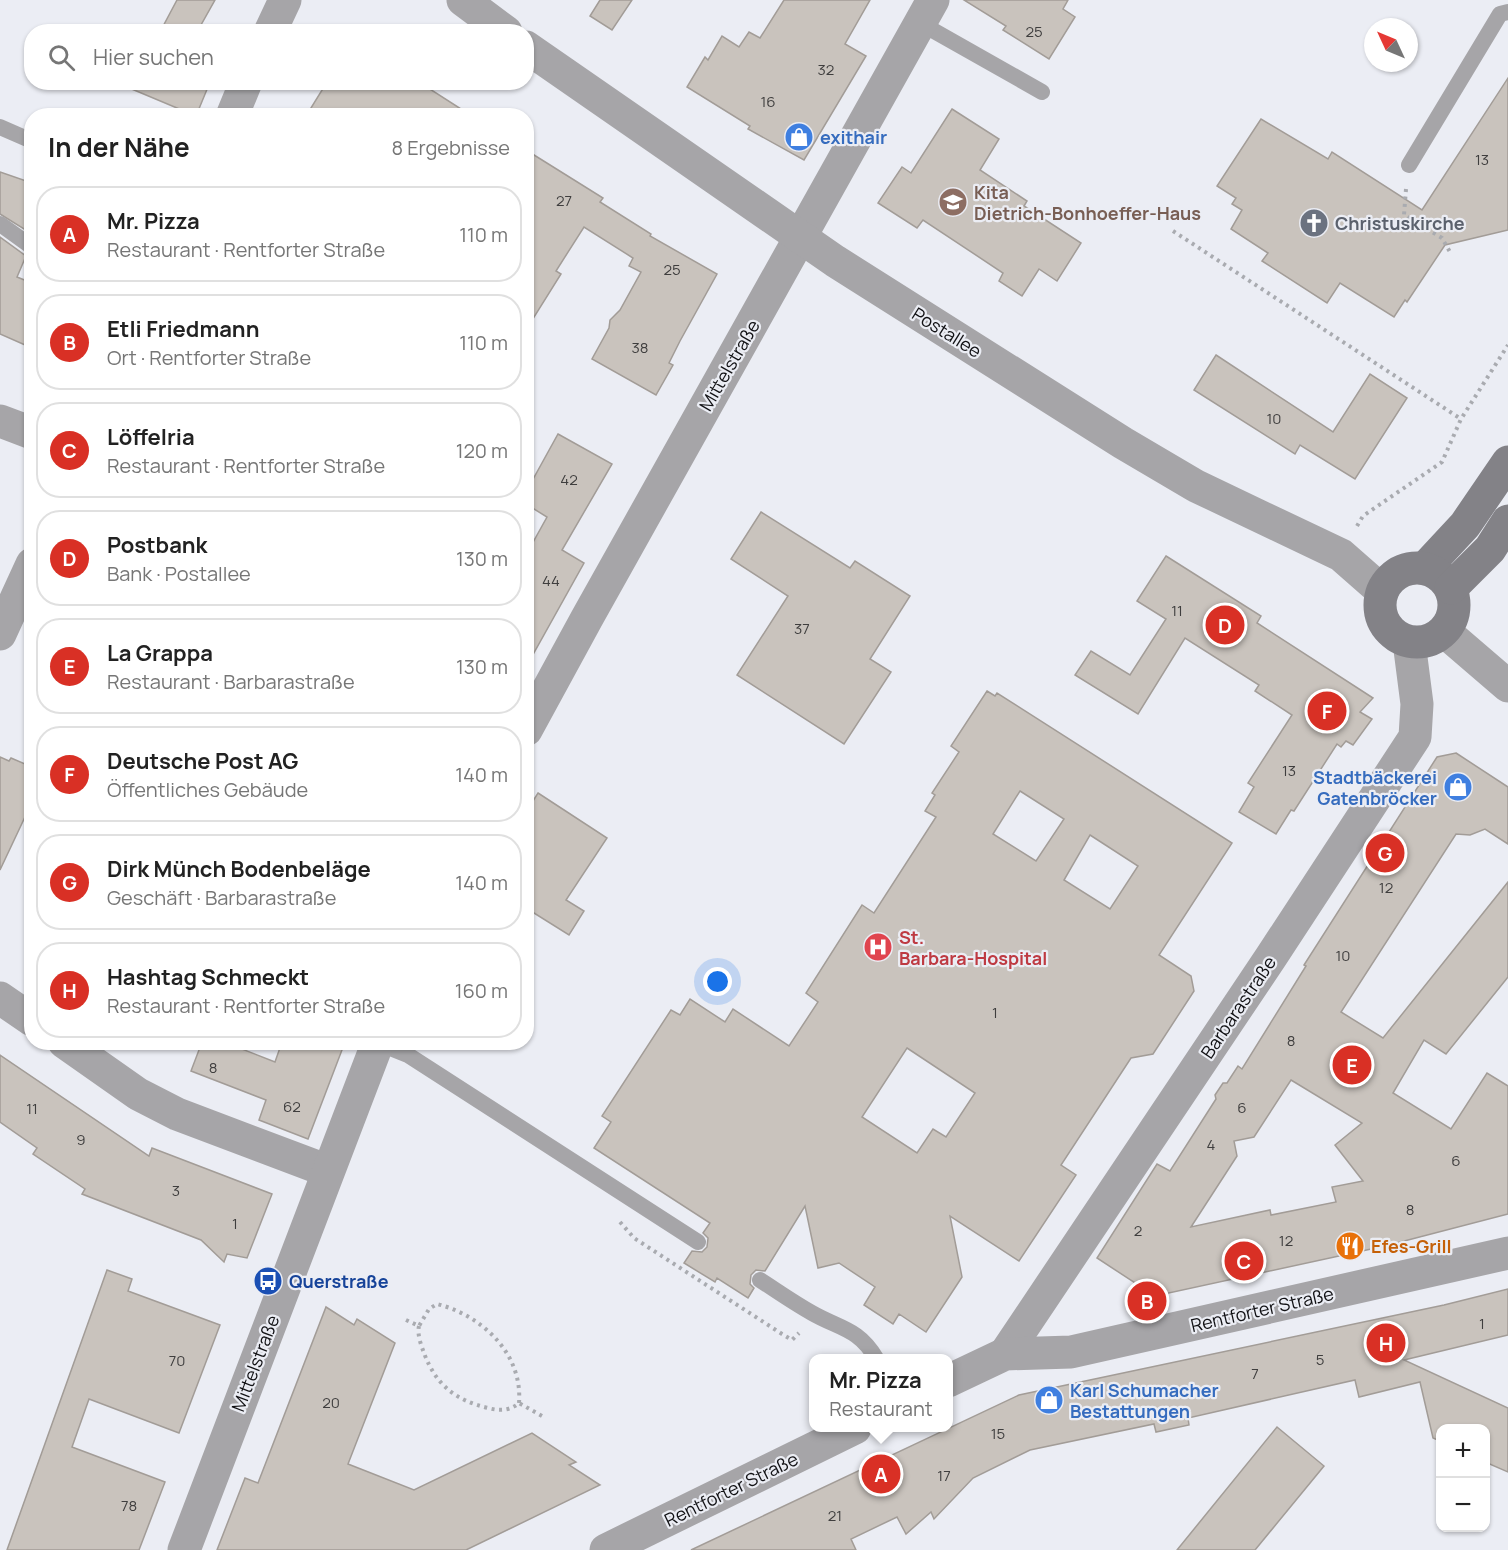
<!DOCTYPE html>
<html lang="de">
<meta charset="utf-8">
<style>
:root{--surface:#fff;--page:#f2f2f2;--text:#222;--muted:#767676;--line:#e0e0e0;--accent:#d93025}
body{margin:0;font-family:Manrope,sans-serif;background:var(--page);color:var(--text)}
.controls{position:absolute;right:18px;bottom:18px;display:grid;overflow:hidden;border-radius:12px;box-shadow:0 2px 4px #0004}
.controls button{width:54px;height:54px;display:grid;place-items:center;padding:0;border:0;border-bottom:2px solid var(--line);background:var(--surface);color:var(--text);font:30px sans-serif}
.compass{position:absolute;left:1364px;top:18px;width:54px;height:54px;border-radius:50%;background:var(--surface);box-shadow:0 2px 4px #0004;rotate:314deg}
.you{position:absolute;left:718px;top:982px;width:21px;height:21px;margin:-15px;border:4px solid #fff;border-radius:50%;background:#1a73e8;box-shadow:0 0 0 9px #1a73e833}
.badge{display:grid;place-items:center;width:39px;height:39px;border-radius:50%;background:var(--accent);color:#fff;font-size:20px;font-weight:700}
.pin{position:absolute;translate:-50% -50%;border:3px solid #fff;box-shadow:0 2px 6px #0006}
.popup{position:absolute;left:809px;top:1354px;width:144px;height:78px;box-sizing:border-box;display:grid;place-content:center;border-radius:12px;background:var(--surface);filter:drop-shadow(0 2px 4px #0005);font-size:20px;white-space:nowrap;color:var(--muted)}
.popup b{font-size:22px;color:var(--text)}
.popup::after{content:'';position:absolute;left:50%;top:100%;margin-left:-12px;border:12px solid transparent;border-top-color:var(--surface)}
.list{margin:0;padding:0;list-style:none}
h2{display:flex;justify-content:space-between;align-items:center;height:78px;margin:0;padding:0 24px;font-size:26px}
h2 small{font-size:20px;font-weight:400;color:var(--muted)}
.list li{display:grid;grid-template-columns:39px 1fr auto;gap:18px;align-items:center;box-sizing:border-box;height:96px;margin:0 12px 12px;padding:0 12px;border:2px solid var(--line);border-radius:24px}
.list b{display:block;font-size:22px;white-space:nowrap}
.list p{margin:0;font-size:20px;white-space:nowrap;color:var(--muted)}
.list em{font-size:20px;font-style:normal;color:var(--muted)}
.icon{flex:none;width:33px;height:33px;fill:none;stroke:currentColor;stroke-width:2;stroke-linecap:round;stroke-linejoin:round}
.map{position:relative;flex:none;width:1508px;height:1550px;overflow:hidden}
.search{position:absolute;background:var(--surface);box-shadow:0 2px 4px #0004;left:24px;top:24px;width:510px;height:66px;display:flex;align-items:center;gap:15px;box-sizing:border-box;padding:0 21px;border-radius:24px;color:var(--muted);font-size:22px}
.panel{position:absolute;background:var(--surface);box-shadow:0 2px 4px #0004;left:24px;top:108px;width:510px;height:942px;border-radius:24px}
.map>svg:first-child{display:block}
.building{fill:#c9c3bd;stroke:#a29c97;stroke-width:1.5;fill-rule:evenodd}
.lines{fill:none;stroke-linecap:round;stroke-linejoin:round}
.path{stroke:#a9abb0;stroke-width:4;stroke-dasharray:3 4.5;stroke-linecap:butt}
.service{stroke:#a6a5a8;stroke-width:16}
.minor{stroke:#a6a5a8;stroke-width:33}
.tertiary{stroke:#a6a5a8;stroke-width:33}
.secondary{stroke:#838287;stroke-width:33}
.labels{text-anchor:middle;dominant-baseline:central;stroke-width:4.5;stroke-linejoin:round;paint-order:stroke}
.number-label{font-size:15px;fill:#3f3e3e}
.shop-label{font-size:18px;font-weight:bold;fill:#366cbe;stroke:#ebedf4;text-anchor:start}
.education-label{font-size:18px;font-weight:bold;fill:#785e54;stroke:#ebedf4;text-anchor:start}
.worship-label{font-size:18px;font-weight:bold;fill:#5b616d;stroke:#ebedf4;text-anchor:start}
.street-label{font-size:18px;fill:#111114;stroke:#ebedf4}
.health-label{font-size:18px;font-weight:bold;fill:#be3a42;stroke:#ebedf4;text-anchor:start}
.food-label{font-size:18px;font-weight:bold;fill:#c56008;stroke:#ebedf4;text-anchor:start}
.transit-label{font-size:18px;font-weight:bold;fill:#164399;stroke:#ebedf4;text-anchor:start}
</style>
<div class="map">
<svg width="1508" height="1550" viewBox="0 0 1508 1550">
<rect width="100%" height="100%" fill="#ebedf4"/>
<g class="building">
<polygon points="177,0 215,0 197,32 160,32"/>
<polygon points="600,0 632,0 612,30 590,16"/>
<polygon points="784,0 870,0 845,44 866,56 804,160 748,129 750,126 687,87 705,57 708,60 722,36 739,47 749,32 760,38"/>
<polygon points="964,0 1068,0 1063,9 1075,17 1049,59 1003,30 1006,26"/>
<polygon points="1508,78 1508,230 1445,245 1407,302 1405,300 1394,317 1340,283 1327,303 1262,261 1268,253 1231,229 1242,210 1232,204 1236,198 1217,186 1261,119 1328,159 1332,152 1422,210"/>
<polygon points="115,82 210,82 196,116"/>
<polygon points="327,82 419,82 472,116 306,116"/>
<polygon points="952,109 999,139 980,170 1027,201 1024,206 1081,243 1057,281 1039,269 1022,296 999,281 1003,273 923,220 917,228 878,203 902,167 911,173"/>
<polygon points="526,150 603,198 600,202 651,234 650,236 717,274 680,341 669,363 673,365 656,395 592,359 609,328 610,320 620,310 641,272 629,266 633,258 584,227 556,271 561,274 526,330"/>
<polygon points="0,172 32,183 32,234 0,214"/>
<polygon points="0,237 26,256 17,277 32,283 32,348 0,334"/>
<polygon points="1216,355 1333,432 1370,374 1407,398 1355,479 1300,445 1295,454 1194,390"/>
<polygon points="558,434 612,464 562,550 584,563 526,667 526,555 547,517 526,504 526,492"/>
<polygon points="761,512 850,568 855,561 910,596 870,659 891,672 844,744 737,675 788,596 731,559"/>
<polygon points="1166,556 1261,616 1257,623 1373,698 1360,712 1372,719 1353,745 1346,741 1341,747 1337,744 1294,811 1291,810 1276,834 1239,812 1254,787 1248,783 1292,715 1255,691 1259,685 1185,638 1138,714 1075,675 1091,651 1130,675 1166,619 1137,601"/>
<path d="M987,691l8,5 2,-3 235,150 -73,112 32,21 3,15 -41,63 -22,4 -70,107 15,10 -57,86 -69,-45 12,61 -36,55 -27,-18 -6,10 -29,-19 11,-18 -36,-24 -21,5 -13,-62 -40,65 -9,-1 -5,5 -1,9 4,4 -6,10 -31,-20 -2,4 -31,-19 8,-12 10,1 5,-5 1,-9 -5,-5 7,-10 -116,-75 17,-26 -9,-6 69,-106 9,5 10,-16 35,23 8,-13 56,37 29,-44 -12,-9 56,-88 12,8 62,-96 -11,-6 10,-16 -3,-2 27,-41 -8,-6zM1020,791l44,28 -28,42 -43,-27zM1090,835l48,31 -28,43 -46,-29zM907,1048l68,45 -29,44 -13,-8 -16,24 -55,-36z"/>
<path d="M1456,753l52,34v57l-23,-15 -15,6 -14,-1 -115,178 42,26 125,-156v95l-62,77 -22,-14 -31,53 58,36 36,-56 21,13v128l-123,32 -230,50 -58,-38 60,-94 13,7 46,-72 -1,-4 8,-12h4l11,-17 4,3 64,-103 -2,-1 133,-208zM1291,1080l71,43 -27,22 28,36 -31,6 4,15 -65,13 -1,-5 -79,17 46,-71 -3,-15 20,-4z"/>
<polygon points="0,757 9,761 11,758 32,767 32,802 0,870"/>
<polygon points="538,793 607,838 566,900 584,911 569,935 526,908 526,812"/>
<polygon points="202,1042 224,1042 275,1062 282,1042 345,1042 308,1139 259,1120 266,1100 191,1071"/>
<polygon points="0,1055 149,1156 152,1148 272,1194 247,1258 227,1254 224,1262 201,1240 82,1194 85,1189 33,1154 37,1148 0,1122"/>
<polygon points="107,1270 132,1279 128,1291 220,1325 179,1433 89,1399 72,1447 165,1482 139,1550 7,1550"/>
<polygon points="1508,1289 1508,1335 1404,1360 1508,1408 1508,1472 1485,1462 1485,1428 1440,1428 1440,1441 1433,1438 1420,1382 1359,1397 1355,1380 1188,1418 1189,1425 1156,1432 1154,1424 1030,1450 973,1478 934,1519 931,1512 906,1534 897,1517 851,1539 856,1550 691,1550 1019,1395 1444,1305"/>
<polygon points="326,1307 354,1325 357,1319 395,1343 348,1464 414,1490 532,1433 576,1462 569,1465 600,1485 466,1550 217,1550 245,1478 258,1483"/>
<polygon points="1277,1427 1324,1466 1255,1550 1177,1550"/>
</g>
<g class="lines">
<g class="path">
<polyline points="1406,189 1404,215 1442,238 1450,252"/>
<polyline points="1173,231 1461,419"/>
<polyline points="1357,526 1363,516 1442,462 1461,419 1508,345"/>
<polyline points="620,1222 634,1238 782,1334 792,1340 799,1333"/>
<path d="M406,1320l13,6 10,-17 8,-5c44,11 86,49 82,99"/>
<path d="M419,1326c-2,8 2,19 5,27 12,32 31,47 64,55 11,3 22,3 31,-5l23,13"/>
</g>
<g class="service">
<polyline points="920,23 1042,92"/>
<polyline points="0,127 32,141"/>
<polyline points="1409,165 1500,14 1508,12"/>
<polyline points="0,224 32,247"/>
<polyline points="378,1043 408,1055 698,1242"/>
<path d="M760,1280c17,11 34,23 52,33 28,16 46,15 64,45"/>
</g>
<g class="minor">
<polyline points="270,32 285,0"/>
<polyline points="232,116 246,82"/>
<polyline points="0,421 32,433"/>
<polyline points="1444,631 1508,686"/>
<polyline points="0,634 32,564"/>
<polyline points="526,730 587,618 933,0"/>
<polyline points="0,998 32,1020"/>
<polyline points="64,1042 138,1094 177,1114 328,1171"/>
<polyline points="1005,1354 1271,957 1415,737 1417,704 1409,642"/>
<polyline points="948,1381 1005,1354 1071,1352 1508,1253"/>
<polyline points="184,1550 378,1042"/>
<polyline points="606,1550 855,1428"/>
</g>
<g class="tertiary">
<polyline points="463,0 506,32"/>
<polyline points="526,47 835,261 1123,443 1196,486 1341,555 1382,591"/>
</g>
<g class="secondary">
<polyline points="1425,568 1465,525 1508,462"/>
<circle cx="1417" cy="605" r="37"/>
<polyline points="1451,588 1490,549 1508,521"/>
</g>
</g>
<defs>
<g id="shop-disc" transform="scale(1.5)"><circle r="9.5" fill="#3f7fe0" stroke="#ebedf4"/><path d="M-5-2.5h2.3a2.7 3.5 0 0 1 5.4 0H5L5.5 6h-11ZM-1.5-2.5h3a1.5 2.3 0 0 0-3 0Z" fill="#fff"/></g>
<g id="school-disc" transform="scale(1.5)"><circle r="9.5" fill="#8d6e63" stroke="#ebedf4"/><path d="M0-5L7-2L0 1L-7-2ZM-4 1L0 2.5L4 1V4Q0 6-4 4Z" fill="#fff"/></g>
<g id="church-disc" transform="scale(1.5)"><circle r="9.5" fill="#6b7280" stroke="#ebedf4"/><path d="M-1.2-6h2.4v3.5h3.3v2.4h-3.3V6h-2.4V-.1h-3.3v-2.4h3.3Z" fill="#fff"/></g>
<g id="hospital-disc" transform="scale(1.5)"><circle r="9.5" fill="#e0444e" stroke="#ebedf4"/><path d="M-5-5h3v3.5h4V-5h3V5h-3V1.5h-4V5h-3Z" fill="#fff"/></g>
<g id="restaurant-disc" transform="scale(1.5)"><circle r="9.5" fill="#e8710a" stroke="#ebedf4"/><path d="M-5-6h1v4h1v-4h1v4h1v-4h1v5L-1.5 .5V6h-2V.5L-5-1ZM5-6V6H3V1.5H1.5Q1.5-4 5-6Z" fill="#fff"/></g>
<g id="bus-disc" transform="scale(1.5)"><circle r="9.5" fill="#1a4fb4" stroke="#ebedf4"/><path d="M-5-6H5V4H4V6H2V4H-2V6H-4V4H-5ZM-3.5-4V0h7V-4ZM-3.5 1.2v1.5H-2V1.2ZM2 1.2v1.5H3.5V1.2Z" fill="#fff"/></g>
</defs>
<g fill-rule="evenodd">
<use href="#shop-disc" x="799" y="137"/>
<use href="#school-disc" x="953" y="202"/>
<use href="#church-disc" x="1314" y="223"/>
<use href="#shop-disc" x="1458" y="787"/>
<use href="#hospital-disc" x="878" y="947"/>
<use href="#restaurant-disc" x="1350" y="1246"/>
<use href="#bus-disc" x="268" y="1281"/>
<use href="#shop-disc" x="1049" y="1400"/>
</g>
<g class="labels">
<g class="number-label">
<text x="1034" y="31">25</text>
<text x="826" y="69">32</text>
<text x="768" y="101">16</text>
<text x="1482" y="159">13</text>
<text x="564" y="200">27</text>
<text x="672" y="269">25</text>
<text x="640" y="347">38</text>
<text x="1274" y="418">10</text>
<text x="569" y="479">42</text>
<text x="551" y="580">44</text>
<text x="1177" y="610">11</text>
<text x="802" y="628">37</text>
<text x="1289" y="770">13</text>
<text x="1386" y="887">12</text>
<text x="1343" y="955">10</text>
<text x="995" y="1012">1</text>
<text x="1291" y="1040">8</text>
<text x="213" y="1067">8</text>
<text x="292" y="1106">62</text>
<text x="1242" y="1107">6</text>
<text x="32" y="1108">11</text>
<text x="81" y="1139">9</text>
<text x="1211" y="1144">4</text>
<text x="1456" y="1160">6</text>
<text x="176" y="1190">3</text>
<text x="1410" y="1209">8</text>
<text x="235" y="1223">1</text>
<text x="1138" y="1230">2</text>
<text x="1286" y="1240">12</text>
<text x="1482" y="1323">1</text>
<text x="1320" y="1359">5</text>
<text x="177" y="1360">70</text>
<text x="1255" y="1373">7</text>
<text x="331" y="1402">20</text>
<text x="998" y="1433">15</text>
<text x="944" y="1475">17</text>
<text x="129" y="1505">78</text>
<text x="835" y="1515">21</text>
</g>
<g class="shop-label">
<text x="820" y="137">exithair</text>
<text x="1437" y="777" text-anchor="end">Stadtbäckerei<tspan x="1437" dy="21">Gatenbröcker</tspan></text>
<text x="1070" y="1390">Karl Schumacher<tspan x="1070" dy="21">Bestattungen</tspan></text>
</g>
<g class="education-label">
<text x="974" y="192">Kita<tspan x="974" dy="21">Dietrich-Bonhoeffer-Haus</tspan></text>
</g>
<g class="worship-label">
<text x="1335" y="223">Christuskirche</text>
</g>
<g class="street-label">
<text transform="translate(947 332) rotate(32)">Postallee</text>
<text transform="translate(729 365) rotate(-60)">Mittelstraße</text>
<text transform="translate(1238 1007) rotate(-56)">Barbarastraße</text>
<text transform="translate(1262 1309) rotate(-13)">Rentforter Straße</text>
<text transform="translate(255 1363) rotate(-69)">Mittelstraße</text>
<text transform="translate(731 1489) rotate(-26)">Rentforter Straße</text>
</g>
<g class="health-label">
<text x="899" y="937">St.<tspan x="899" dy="21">Barbara-Hospital</tspan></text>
</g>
<g class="food-label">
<text x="1371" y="1246">Efes-Grill</text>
</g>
<g class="transit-label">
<text x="289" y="1281">Querstraße</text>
</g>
</g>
</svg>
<div class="controls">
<button>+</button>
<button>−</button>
</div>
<svg class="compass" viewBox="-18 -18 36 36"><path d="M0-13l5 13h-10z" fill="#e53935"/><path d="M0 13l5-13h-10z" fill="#767676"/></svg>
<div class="you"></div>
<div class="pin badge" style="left:881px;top:1474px">A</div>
<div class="popup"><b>Mr. Pizza</b>Restaurant</div>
<div class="pin badge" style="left:1147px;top:1301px">B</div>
<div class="pin badge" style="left:1244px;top:1261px">C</div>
<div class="pin badge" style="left:1225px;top:625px">D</div>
<div class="pin badge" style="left:1352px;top:1065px">E</div>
<div class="pin badge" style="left:1327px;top:711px">F</div>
<div class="pin badge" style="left:1385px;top:853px">G</div>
<div class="pin badge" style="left:1386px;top:1343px">H</div>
<div class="search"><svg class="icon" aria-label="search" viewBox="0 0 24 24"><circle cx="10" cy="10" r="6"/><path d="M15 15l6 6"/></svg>Hier suchen</div>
<section class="panel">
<h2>In der Nähe<small>8 Ergebnisse</small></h2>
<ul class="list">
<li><span class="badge">A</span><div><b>Mr. Pizza</b><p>Restaurant · Rentforter Straße</p></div><em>110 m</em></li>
<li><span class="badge">B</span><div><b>Etli Friedmann</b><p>Ort · Rentforter Straße</p></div><em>110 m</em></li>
<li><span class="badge">C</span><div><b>Löffelria</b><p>Restaurant · Rentforter Straße</p></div><em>120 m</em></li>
<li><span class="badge">D</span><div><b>Postbank</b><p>Bank · Postallee</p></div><em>130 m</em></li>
<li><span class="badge">E</span><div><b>La Grappa</b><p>Restaurant · Barbarastraße</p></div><em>130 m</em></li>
<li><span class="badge">F</span><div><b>Deutsche Post AG</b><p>Öffentliches Gebäude</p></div><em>140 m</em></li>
<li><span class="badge">G</span><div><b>Dirk Münch Bodenbeläge</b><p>Geschäft · Barbarastraße</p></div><em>140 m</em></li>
<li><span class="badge">H</span><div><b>Hashtag Schmeckt</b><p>Restaurant · Rentforter Straße</p></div><em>160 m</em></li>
</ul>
</section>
</div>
